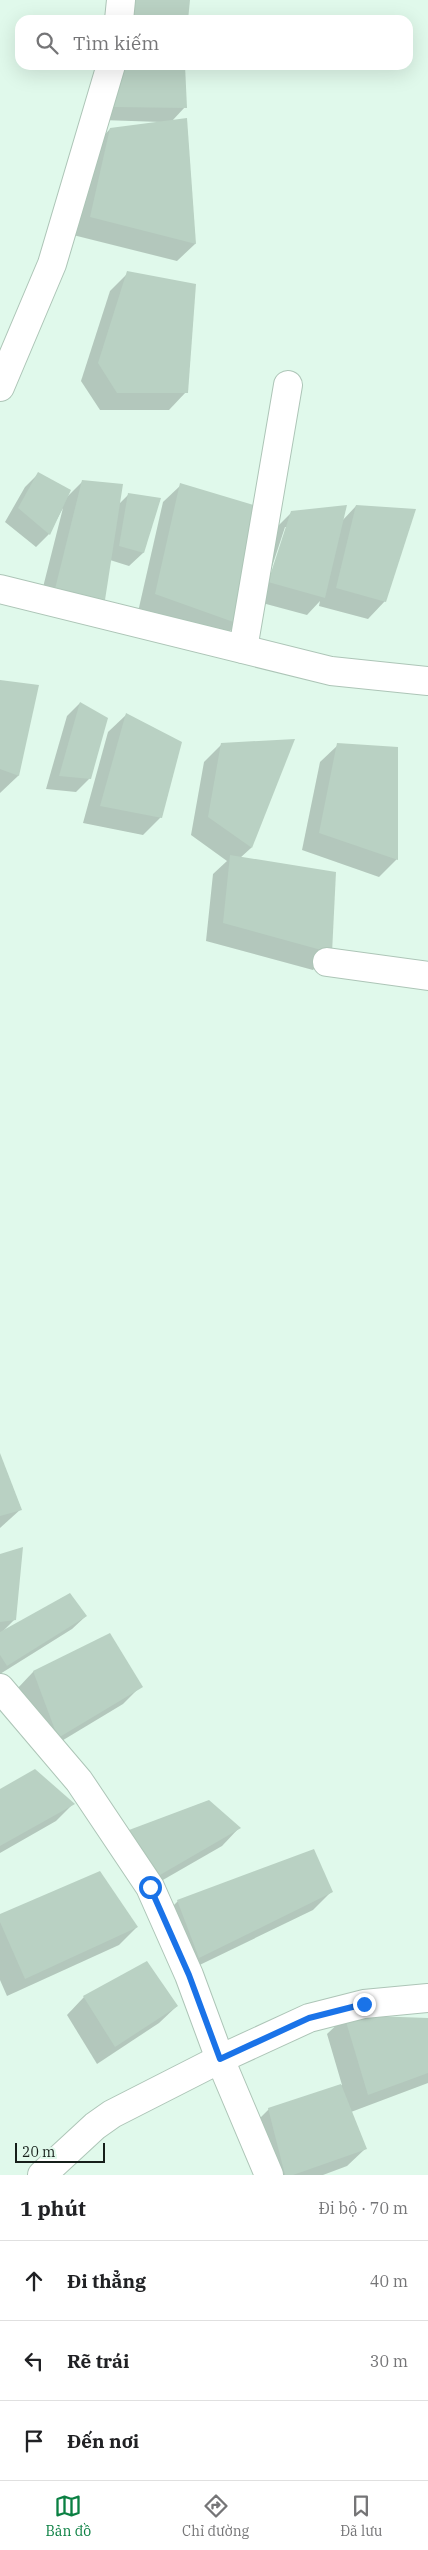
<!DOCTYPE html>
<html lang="vi">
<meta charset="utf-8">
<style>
:root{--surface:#fff;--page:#f2f2f2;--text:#202124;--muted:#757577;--line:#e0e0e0;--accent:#0b8043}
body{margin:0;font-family:"IBM Plex Serif",serif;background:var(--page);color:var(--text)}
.scale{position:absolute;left:15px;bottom:12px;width:90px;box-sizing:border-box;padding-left:5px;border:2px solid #161f1a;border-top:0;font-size:14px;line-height:18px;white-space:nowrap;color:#161f1a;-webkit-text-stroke:4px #e0f9eb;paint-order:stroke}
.stop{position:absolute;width:15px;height:15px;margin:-11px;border:4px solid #1a73e8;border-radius:50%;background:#fff}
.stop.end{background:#1a73e8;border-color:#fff;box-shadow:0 1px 5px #0008}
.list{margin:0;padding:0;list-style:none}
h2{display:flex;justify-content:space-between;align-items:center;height:65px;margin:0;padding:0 20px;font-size:21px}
h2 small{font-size:16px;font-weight:400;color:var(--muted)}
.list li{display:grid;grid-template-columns:32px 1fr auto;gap:15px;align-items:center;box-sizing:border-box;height:80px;padding:0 20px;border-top:1px solid var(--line)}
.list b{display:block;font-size:19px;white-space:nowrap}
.list em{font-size:16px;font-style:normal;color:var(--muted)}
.icon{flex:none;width:28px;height:28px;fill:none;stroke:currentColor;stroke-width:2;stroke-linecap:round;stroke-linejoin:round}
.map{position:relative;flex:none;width:428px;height:2175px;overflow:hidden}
.search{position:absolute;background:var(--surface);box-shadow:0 5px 20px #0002;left:15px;right:15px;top:15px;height:55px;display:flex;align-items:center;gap:12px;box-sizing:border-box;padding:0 18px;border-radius:15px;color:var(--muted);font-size:19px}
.sheet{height:305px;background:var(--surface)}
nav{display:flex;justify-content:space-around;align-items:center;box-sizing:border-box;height:70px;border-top:1px solid var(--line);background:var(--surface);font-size:14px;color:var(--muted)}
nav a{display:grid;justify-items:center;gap:2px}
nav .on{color:var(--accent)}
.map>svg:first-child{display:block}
.shadow{fill:#0003;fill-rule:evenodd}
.building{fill:#b9d1c3}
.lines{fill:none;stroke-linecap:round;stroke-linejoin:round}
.minor-casing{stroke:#adc5b7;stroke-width:30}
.minor{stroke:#fff;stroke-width:28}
.route{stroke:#1a73e8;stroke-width:6}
</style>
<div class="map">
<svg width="428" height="2175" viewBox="0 0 428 2175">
<rect width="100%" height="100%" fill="#e0f9eb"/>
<g class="shadow">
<polygon points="184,65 185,107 172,121 186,119 195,244 177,261 73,235 93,147 110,129 161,122 102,120 112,76"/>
<polygon points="128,273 186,392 169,410 100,410 81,381 110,291"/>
<polygon points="38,474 67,497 83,481 119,504 128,495 160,499 143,553 129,566 110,560 104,599 86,617 37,611 63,508 49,534 36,547 5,522 25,487"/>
<polygon points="181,485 238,623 220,641 138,612 163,502"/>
<path d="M356,506l29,95 -17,18 -49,-13 1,-5 -13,14 -56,-15 23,-70 18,-18 50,9zM285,527h2l-20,61h-2z"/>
<polygon points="0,681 37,686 18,776 0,793"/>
<polygon points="80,703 90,778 76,792 46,789 67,716"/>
<polygon points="126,715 161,817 143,835 83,823 108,732"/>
<polygon points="293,740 251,848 240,858 331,952 313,970 206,941 213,874 227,861 191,835 204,762 222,744"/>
<polygon points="338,745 397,859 379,877 302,850 320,762"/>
<polygon points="0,1456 21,1509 0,1528"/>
<polygon points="0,1555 15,1619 3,1631 86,1616 72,1629 0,1674"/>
<polygon points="110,1635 141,1686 123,1704 40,1754 16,1690 33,1672"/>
<polygon points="0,1791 73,1804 56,1821 0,1853"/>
<polygon points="208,1801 239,1828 222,1846 142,1892 112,1849 129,1831"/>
<polygon points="331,1892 313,1910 181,1974 160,1919 178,1901"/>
<polygon points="0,1915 137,1927 119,1945 7,1996 0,1980"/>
<polygon points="84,1997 177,2006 159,2023 97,2064 67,2015"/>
<polygon points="345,2017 428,2019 428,2083 351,2112 365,2149 347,2166 323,2175 263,2175 251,2127 269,2109 342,2085 327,2034"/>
</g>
<g class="building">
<polygon points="135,0 190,0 188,20 133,20"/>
<polygon points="124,65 185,65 187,108 114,107"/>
<polygon points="187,118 196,244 90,217 110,128"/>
<polygon points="127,271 196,284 188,393 117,393 98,363"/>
<polygon points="38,472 71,490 50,535 18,508"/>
<polygon points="82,480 123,484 105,600 54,593"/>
<polygon points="180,483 257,506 239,624 155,594"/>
<polygon points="128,493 161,498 144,553 119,546"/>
<polygon points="347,505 325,598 268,582 291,511"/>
<polygon points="356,505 416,509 386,602 336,588"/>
<polygon points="0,680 39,685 19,776 0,769"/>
<polygon points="80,702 108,718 91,779 59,776"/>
<polygon points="126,713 182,742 162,818 100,806"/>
<polygon points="295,739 252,848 208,817 221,743"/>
<polygon points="337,743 398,747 398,860 319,833"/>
<polygon points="230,855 336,872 332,953 223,923"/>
<polygon points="0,1453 22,1510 0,1516"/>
<polygon points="23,1547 16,1620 0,1622 0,1554"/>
<polygon points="70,1593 87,1616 7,1666 0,1655 0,1632"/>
<polygon points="110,1633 143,1687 58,1738 33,1671"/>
<polygon points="35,1769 75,1804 0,1846 0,1789"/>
<polygon points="209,1800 241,1828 160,1875 129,1830"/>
<polygon points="314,1849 333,1892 199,1958 177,1900"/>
<polygon points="100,1871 138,1927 25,1979 0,1922 0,1914"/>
<polygon points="147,1961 178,2006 115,2047 83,1996"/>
<polygon points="344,2015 428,2018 428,2073 368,2095"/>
<polygon points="341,2084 367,2149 293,2175 285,2175 268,2108"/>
</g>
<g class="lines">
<g class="minor-casing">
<g id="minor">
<polyline points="119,20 121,0"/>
<polyline points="0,387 52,264 111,65"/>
<polyline points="0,589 331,671 428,681"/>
<polyline points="243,649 288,385"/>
<polyline points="327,962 428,976"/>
<polyline points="0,1688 79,1781 150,1887 189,1975 220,2059 269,2175"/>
<polyline points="42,2175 95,2126 112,2114 220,2059 309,2018 364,2004 428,1998"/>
</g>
</g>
<use href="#minor" class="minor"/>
</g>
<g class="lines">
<polyline class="route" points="150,1887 189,1975 220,2059 309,2018 364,2004"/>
</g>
</svg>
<div class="scale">20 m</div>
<div class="stop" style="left:150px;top:1887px"></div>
<div class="stop end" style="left:364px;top:2004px"></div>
<div class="search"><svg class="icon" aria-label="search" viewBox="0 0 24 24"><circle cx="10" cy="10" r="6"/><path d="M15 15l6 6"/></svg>Tìm kiếm</div>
</div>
<section class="sheet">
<h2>1 phút<small>Đi bộ · 70 m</small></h2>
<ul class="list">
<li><svg class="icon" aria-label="ahead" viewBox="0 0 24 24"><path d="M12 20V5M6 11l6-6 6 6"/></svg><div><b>Đi thẳng</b></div><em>40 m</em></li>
<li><svg class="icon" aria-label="left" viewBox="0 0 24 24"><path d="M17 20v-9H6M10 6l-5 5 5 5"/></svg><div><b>Rẽ trái</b></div><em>30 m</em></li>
<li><svg class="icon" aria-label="arrive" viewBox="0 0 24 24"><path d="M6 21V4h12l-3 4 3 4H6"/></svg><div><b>Đến nơi</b></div></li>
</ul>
</section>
<nav>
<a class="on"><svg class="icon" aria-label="map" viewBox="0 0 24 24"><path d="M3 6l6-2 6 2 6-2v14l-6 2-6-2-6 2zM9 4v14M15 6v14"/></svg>Bản đồ</a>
<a><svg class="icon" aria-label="directions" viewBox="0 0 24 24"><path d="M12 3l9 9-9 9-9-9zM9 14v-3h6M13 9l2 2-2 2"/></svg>Chỉ đường</a>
<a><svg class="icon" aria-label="saved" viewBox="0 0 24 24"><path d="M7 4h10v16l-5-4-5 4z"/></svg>Đã lưu</a>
</nav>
